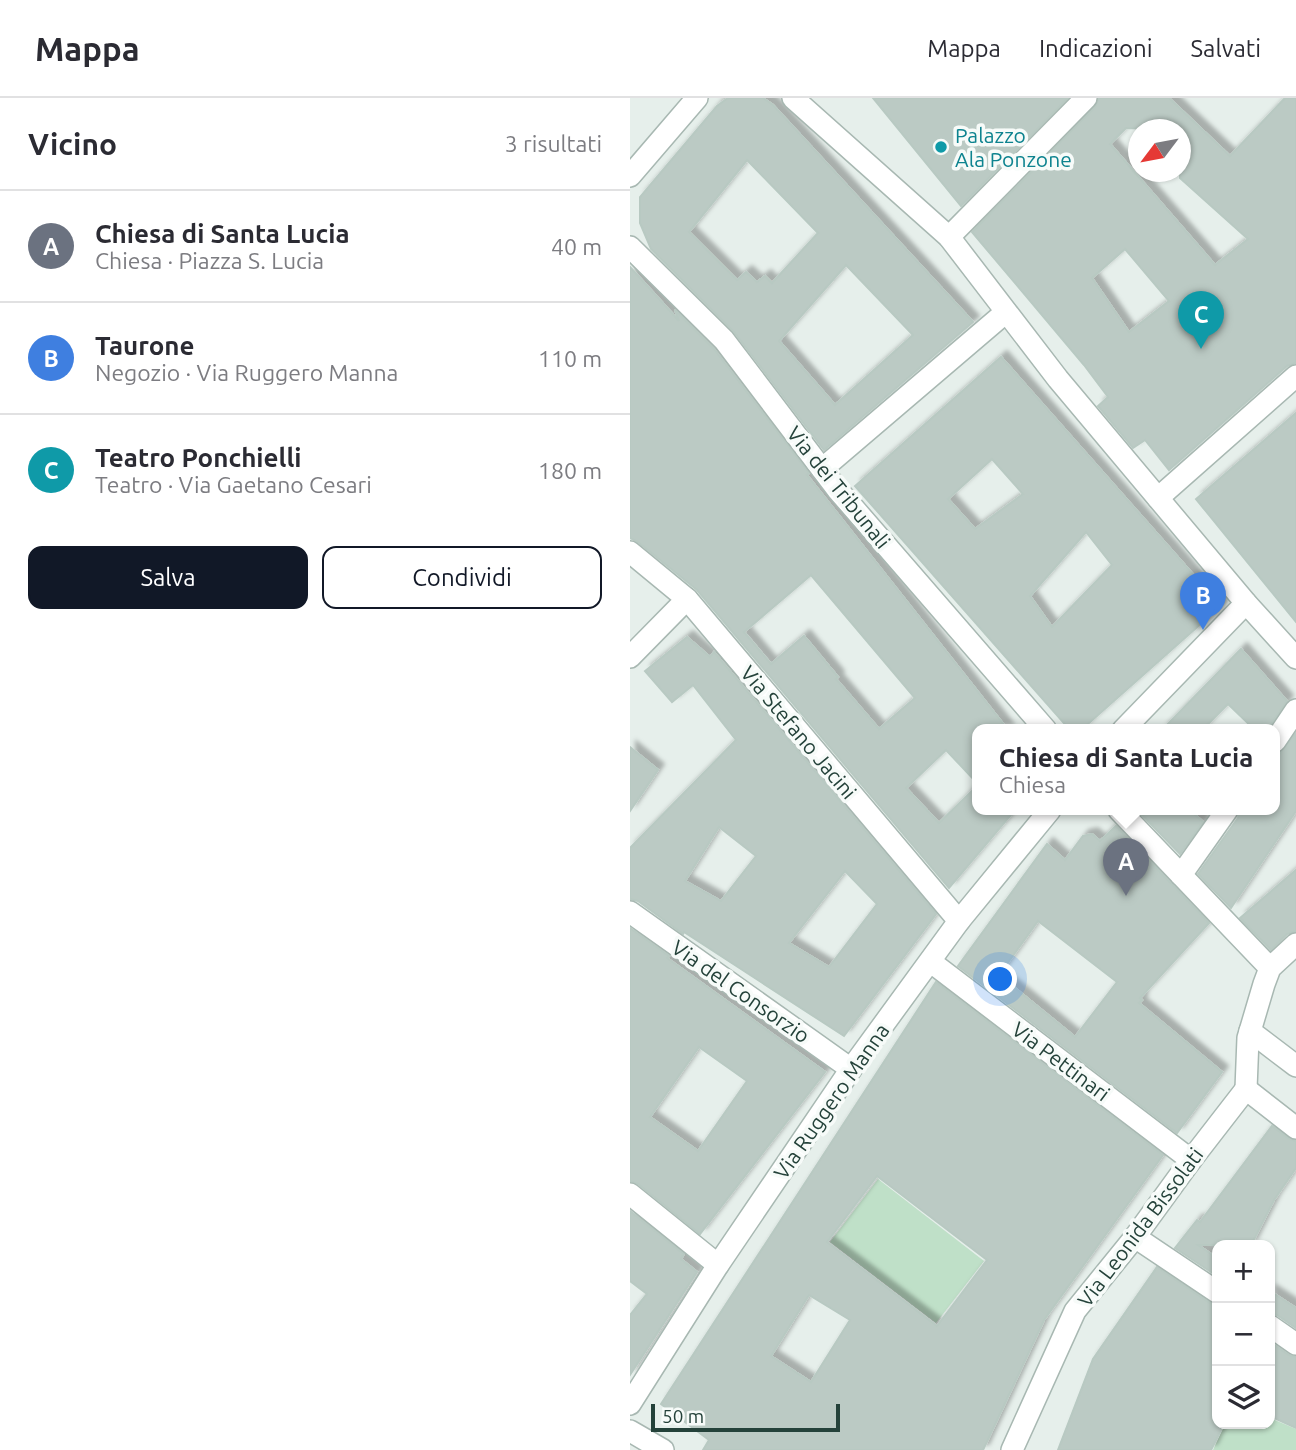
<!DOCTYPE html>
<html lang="it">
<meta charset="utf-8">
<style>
:root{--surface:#fff;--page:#f2f2f3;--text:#2b2b33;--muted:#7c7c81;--line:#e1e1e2;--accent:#111827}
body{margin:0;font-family:Ubuntu,sans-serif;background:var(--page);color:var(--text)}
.controls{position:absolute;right:21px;bottom:21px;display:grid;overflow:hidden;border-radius:14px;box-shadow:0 2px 5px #0004}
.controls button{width:63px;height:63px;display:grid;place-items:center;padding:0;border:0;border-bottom:2px solid var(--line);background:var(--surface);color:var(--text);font:35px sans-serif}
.compass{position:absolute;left:498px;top:21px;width:63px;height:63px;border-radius:50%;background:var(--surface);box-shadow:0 2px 5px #0004;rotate:238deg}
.scale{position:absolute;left:21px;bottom:18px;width:189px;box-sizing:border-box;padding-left:7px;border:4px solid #24423a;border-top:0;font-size:19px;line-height:24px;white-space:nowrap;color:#24423a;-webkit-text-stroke:5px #f7fbf9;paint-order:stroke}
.you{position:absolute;left:371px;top:882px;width:24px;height:24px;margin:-18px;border:5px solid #fff;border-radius:50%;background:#1a73e8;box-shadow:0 0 0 10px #1a73e833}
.badge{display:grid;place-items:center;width:46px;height:46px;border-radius:50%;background:var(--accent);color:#fff;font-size:23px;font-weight:700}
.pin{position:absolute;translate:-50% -58px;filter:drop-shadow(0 2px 4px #0008)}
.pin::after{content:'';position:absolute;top:37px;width:24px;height:21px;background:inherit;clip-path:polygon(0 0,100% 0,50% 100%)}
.popup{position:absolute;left:342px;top:626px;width:308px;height:91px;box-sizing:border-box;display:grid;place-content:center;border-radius:14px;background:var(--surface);filter:drop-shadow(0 2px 5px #0005);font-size:23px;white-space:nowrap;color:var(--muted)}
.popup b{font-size:26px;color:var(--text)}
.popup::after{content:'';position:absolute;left:50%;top:100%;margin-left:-14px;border:14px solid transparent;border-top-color:var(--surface)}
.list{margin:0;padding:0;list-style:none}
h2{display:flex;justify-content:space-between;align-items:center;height:91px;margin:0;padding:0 28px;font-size:30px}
h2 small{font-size:23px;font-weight:400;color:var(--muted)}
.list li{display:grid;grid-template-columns:46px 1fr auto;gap:21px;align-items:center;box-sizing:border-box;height:112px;padding:0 28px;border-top:2px solid var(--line)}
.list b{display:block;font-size:26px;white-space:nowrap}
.list p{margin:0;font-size:23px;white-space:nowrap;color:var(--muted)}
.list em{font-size:23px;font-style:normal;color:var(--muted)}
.actions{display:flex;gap:14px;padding:21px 28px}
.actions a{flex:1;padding:16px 0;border:2px solid var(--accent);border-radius:14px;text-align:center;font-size:24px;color:var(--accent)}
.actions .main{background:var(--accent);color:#fff}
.icon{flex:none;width:38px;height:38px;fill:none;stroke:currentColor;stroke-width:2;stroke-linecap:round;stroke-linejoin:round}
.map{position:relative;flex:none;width:666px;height:1352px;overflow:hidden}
header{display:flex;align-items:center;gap:42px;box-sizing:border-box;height:98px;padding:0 35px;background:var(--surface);border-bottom:2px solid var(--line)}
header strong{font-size:33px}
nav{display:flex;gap:38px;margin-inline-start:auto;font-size:24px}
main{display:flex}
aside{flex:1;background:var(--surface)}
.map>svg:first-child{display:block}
.green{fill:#bfe0c8}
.building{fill:#bbcac4;stroke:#b8c9c2;stroke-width:2;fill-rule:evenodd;filter:url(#shadow)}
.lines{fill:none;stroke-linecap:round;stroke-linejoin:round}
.street-casing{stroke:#a8b8b2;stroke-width:24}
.street{stroke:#fff;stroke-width:21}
.culture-dot{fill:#0f9aa8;stroke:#f7fbf9;stroke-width:2.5}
.labels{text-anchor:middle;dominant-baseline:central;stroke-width:7;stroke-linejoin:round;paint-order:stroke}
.culture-label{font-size:21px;fill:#0d838f;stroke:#f7fbf9;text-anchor:start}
.street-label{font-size:21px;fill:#24423a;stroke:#f7fbf9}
</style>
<header>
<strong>Mappa</strong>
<nav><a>Mappa</a><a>Indicazioni</a><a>Salvati</a></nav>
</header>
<main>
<aside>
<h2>Vicino<small>3 risultati</small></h2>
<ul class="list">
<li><span class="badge" style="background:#6b7280">A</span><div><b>Chiesa di Santa Lucia</b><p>Chiesa · Piazza S. Lucia</p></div><em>40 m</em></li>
<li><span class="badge" style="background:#3f7fe0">B</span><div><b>Taurone</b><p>Negozio · Via Ruggero Manna</p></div><em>110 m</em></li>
<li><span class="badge" style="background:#0f9aa8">C</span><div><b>Teatro Ponchielli</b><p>Teatro · Via Gaetano Cesari</p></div><em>180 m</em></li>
</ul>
<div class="actions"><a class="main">Salva</a><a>Condividi</a></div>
</aside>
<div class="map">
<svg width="666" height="1352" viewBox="0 0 666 1352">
<defs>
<filter id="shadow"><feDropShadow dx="6" dy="-6" stdDeviation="2" flood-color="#0004"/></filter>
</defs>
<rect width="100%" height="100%" fill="#e6efeb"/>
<g class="green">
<polygon points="248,1081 354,1163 306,1225 200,1144"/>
<polygon points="640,1320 666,1331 666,1352 583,1352 595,1326 640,1326"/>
</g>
<g class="building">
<path d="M98,0h35l10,7 200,217 -149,128 -90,-118 -83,-83 -11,-26v-26l77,-91zM117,62l71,73 -46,50 -7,-7 -8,6 -11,-10 -9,8 -48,-48zM216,167l67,70 -78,70 -56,-64z"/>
<polygon points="243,0 438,0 331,108"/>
<path d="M469,0h70l61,58 55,-58h11v265l-9,3 -118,104 -24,-30 -12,8 -35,-42 10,-9 -24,-32 -112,-133 123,-125zM496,30l54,2v48l68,61 -33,26 -105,-121zM495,151l44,52 -40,31 -37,-54z"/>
<path d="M0,169l49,54 -4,-11 39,39 95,124 -2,2 201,255h-31v53l-31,-33 -40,38 33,35 38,-37v24h38l-66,78 -252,-298 -59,-48 -8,-4zM181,477l104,123 -36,31 -43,-50 2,-2 -34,-41 -33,28 -27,-32z"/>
<path d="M371,259l220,249 -140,124h-11l-215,-244zM362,361l31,35 -48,35 -27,-30zM456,434l26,33 -60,62 -22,-31z"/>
<polygon points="666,315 666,524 566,401"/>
<path d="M57,539l23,20 4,-5 222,262 -92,122 -160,-104 -1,2 -45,-33 -8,-2v-51l106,-108 -43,-55 -21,17 -27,-31zM89,729l37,29 -35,45 -36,-20zM215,773l32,33 -48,63 -40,-24z"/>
<polygon points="611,551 657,603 637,632 625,632 598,606 572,632 532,632"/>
<polygon points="666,635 666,713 601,810 568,776 608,720 610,712 645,712 645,661"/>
<polygon points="0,649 28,672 0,713"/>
<polygon points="507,712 560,712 573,724 550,756"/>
<path d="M486,728l93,97 -69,75 2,2 -3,3 83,69 -45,61 -219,-167 89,-122 18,16 18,-24 9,-2 8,7zM408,823l79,61 -42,55 -76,-62z"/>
<polygon points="666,772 666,833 657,836 641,852 610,820"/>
<path d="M0,830l39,28 -2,2 158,114 -125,162 -62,-50 -8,-3zM69,949l48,34 -49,70 -48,-34z"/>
<path d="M306,884l227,173 -119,165 -61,130h-280l6,-10 -48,-36zM247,1078l110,84 -50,66 -110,-84zM179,1197l41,25 -39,62 -40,-26z"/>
<polygon points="642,1028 658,1040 666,1043 666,1070 644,1102 621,1147 568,1147 587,1160 587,1178 545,1150 567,1122 570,1124"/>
<polygon points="0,1113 54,1156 51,1161 67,1174 0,1277 0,1217 17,1196 0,1183"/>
<polygon points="527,1169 580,1205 587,1207 587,1326 594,1326 581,1352 428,1352 463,1261"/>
<polygon points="640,1193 666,1210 666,1230 647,1217 640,1215"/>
<polygon points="640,1244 659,1257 666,1259 666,1330 640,1318"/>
</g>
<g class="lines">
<g class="street-casing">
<g id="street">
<polyline points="163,0 319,139 428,281 616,505 666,560"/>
<polyline points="0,78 67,0"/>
<polyline points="319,139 456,0"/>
<polyline points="0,149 94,242 207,391 416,632"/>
<polyline points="192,371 376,214"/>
<polyline points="528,400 666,278"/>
<polyline points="0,454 57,501 329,823"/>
<polyline points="0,559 57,501"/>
<polyline points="493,632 616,505"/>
<polyline points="645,643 666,612"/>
<polyline points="489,712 640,870"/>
<polyline points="551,777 597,712"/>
<polyline points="0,814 221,971"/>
<polyline points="301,864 561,1062"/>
<polyline points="620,933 666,968"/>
<polyline points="616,991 618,940 634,886 640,870 666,846"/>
<polyline points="616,991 666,1030"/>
<polyline points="0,1096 88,1167"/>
<polyline points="505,1139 587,1194"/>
<polyline points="640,1228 666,1246"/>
<polyline points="0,1306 88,1167 221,971 329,823 420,712"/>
<polyline points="0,1333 33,1352"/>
<polyline points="382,1352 445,1213 505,1139 561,1062 616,991"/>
</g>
</g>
<use href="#street" class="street"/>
</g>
<circle class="culture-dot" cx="311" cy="49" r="7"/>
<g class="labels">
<g class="culture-label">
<text x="325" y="37">Palazzo<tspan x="325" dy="24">Ala Ponzone</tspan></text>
</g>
<g class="street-label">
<text transform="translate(209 389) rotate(51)">Via dei Tribunali</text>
<text transform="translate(169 634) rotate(50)">Via Stefano Jacini</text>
<text transform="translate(111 893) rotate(35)">Via del Consorzio</text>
<text transform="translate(431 963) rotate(37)">Via Pettinari</text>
<text transform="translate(201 1003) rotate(-55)">Via Ruggero Manna</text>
<text transform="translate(510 1129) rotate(-53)">Via Leonida Bissolati</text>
</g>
</g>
</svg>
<div class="controls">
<button>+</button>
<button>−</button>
<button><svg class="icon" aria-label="layers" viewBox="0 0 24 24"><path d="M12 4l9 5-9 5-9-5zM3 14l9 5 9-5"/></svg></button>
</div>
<svg class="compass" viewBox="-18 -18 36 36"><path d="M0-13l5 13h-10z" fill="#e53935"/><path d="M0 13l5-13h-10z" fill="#7c7c81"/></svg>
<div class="scale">50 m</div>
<div class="you"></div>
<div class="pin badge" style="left:496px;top:798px;background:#6b7280">A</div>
<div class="popup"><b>Chiesa di Santa Lucia</b>Chiesa</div>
<div class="pin badge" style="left:573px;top:532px;background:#3f7fe0">B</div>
<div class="pin badge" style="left:571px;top:251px;background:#0f9aa8">C</div>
</div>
</main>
